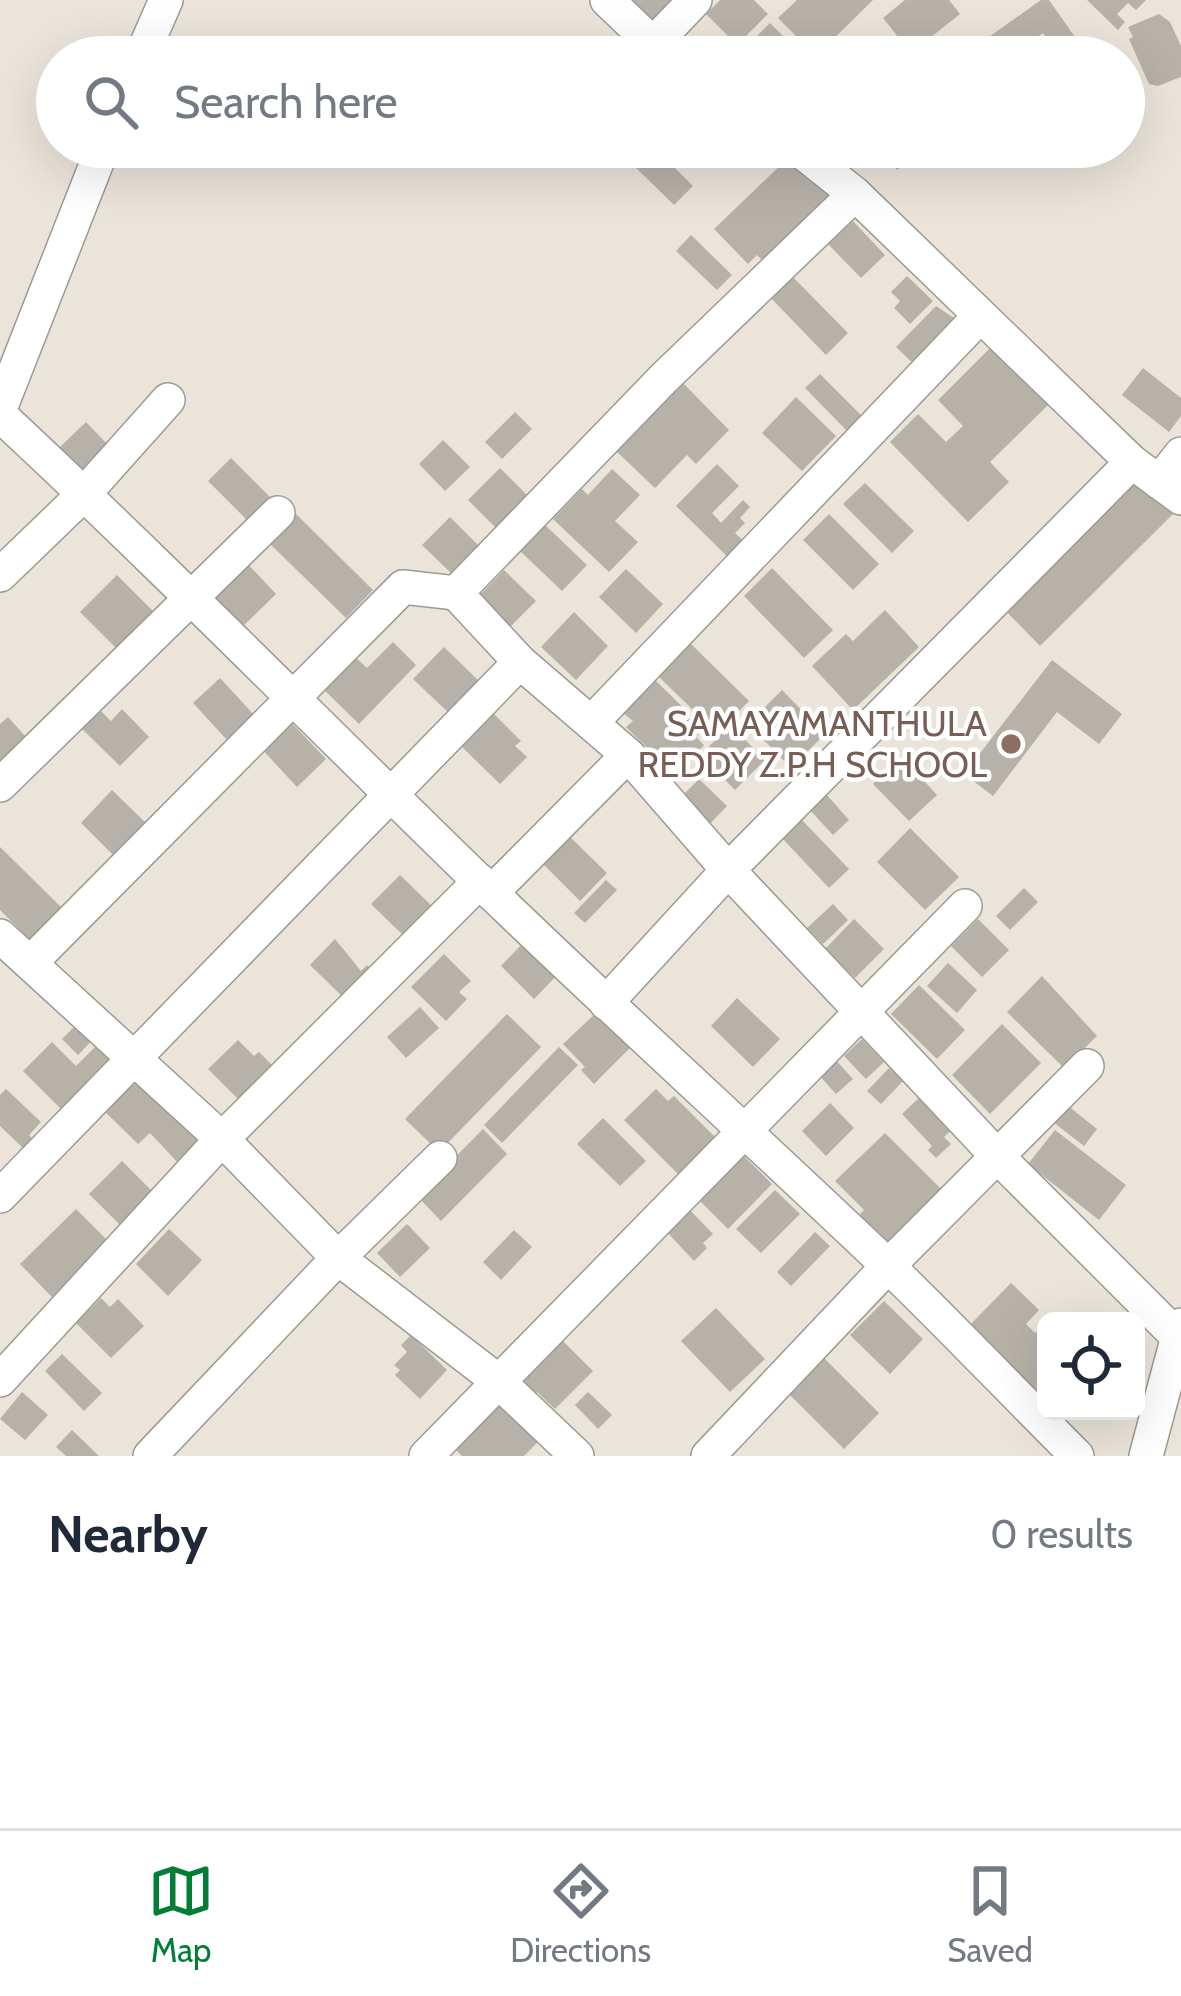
<!DOCTYPE html>
<style>
:root{--surface:#fff;--page:#f2f2f3;--text:#1f2937;--muted:#747a83;--line:#e0e1e3;--accent:#007e36}
body{margin:0;font-family:Cabin,sans-serif;background:var(--page);color:var(--text)}
.controls{position:absolute;right:36px;bottom:36px;display:grid;overflow:hidden;border-radius:18px;box-shadow:0 12px 48px #0002}
.controls button{width:108px;height:108px;display:grid;place-items:center;padding:0;border:0;border-bottom:3px solid var(--line);background:var(--surface);color:var(--text);font:60px sans-serif}
.list{margin:0;padding:0;list-style:none}
h2{display:flex;justify-content:space-between;align-items:center;height:156px;margin:0;padding:0 48px;font-size:51px}
h2 small{font-size:39px;font-weight:400;color:var(--muted)}
.icon{flex:none;width:66px;height:66px;fill:none;stroke:currentColor;stroke-width:2;stroke-linecap:round;stroke-linejoin:round}
.map{position:relative;flex:none;width:1181px;height:1456px;overflow:hidden}
.search{position:absolute;background:var(--surface);box-shadow:0 12px 48px #0002;left:36px;right:36px;top:36px;height:132px;display:flex;align-items:center;gap:30px;box-sizing:border-box;padding:0 42px;border-radius:66px;color:var(--muted);font-size:45px}
.sheet{height:372px;background:var(--surface)}
nav{display:flex;justify-content:space-around;align-items:center;box-sizing:border-box;height:168px;border-top:3px solid var(--line);background:var(--surface);font-size:33px;color:var(--muted)}
nav a{display:grid;justify-items:center;gap:6px}
nav .on{color:var(--accent)}
.map>svg:first-child{display:block}
.building{fill:#b7b2a9}
.lines{fill:none;stroke-linecap:round;stroke-linejoin:round}
.minor-casing{stroke:#9f9a91;stroke-width:36}
.minor{stroke:#fff;stroke-width:33}
.education-dot{fill:#8d6e63;stroke:#fff;stroke-width:4.5}
.labels{text-anchor:middle;dominant-baseline:central;stroke-width:9;stroke-linejoin:round;paint-order:stroke}
.education-label{font-size:36px;fill:#785e54;stroke:#fff;text-anchor:end}
</style>
<div class="map">
<svg width="1181" height="1456" viewBox="0 0 1181 1456">
<rect width="100%" height="100%" fill="#eae4da"/>
<g class="building">
<polygon points="621,0 680,0 653,33"/>
<polygon points="720,0 754,0 768,14 737,45 706,14"/>
<polygon points="797,0 873,0 816,56 778,18"/>
<polygon points="905,0 949,0 960,14 911,53 883,18"/>
<polygon points="1041,0 1049,0 1084,50 1073,57 1059,57 1043,33 1009,57 973,57 969,51"/>
<polygon points="1087,0 1146,0 1136,10 1128,3 1117,14 1125,22 1118,30"/>
<polygon points="1159,14 1170,22 1181,46 1181,77 1158,86 1149,84 1129,39 1133,37 1128,27"/>
<polygon points="770,23 804,57 736,57"/>
<polygon points="647,147 654,147 693,186 674,205 631,163"/>
<polygon points="692,147 733,147 713,167"/>
<polygon points="881,147 914,147 919,155 897,170"/>
<polygon points="790,156 835,202 810,226 804,220 793,230 797,235 766,264 757,255 748,264 714,229"/>
<polygon points="853,221 885,255 861,278 828,244"/>
<polygon points="691,235 732,275 717,290 676,251"/>
<polygon points="789,273 848,333 826,355 767,294"/>
<polygon points="907,276 933,301 910,324 894,308 900,301 891,292"/>
<polygon points="936,306 954,318 943,330 952,339 921,371 896,347"/>
<polygon points="991,347 1048,405 990,462 1009,482 968,522 890,442 918,414 946,442 963,426 938,400"/>
<polygon points="1143,368 1181,398 1181,416 1169,432 1122,395"/>
<polygon points="820,374 866,420 851,435 805,388"/>
<polygon points="683,383 729,430 696,464 687,455 655,488 615,450"/>
<polygon points="796,397 836,436 802,471 762,433"/>
<polygon points="515,412 532,429 502,459 485,442"/>
<polygon points="86,422 113,450 86,477 58,449"/>
<polygon points="443,440 470,467 445,491 419,464"/>
<polygon points="231,458 270,497 247,520 208,481"/>
<polygon points="717,464 739,486 712,513 721,523 743,500 750,507 740,518 745,523 735,533 749,546 733,562 676,506"/>
<polygon points="500,468 533,501 501,533 468,500"/>
<polygon points="612,469 640,495 615,521 638,542 609,572 553,519 582,489 588,495"/>
<polygon points="1136,476 1173,514 1040,646 1003,608"/>
<polygon points="865,483 914,531 892,553 843,504"/>
<polygon points="293,511 373,590 346,618 265,539"/>
<polygon points="829,514 879,564 853,590 803,540"/>
<polygon points="450,517 482,549 455,577 422,545"/>
<polygon points="545,525 587,565 562,591 520,551"/>
<polygon points="246,562 276,594 240,629 210,597"/>
<polygon points="772,568 833,630 804,658 744,596"/>
<polygon points="626,569 663,604 636,633 599,597"/>
<polygon points="504,570 536,601 510,627 478,597"/>
<polygon points="117,575 160,618 123,655 80,612"/>
<polygon points="885,610 919,647 853,710 812,666 846,634 853,641"/>
<polygon points="574,612 608,646 576,680 541,647"/>
<polygon points="393,642 416,665 359,724 318,684 353,655 367,668"/>
<polygon points="690,643 749,701 717,733 658,676"/>
<polygon points="444,647 482,684 451,715 413,679"/>
<polygon points="1052,660 1122,714 1099,744 1057,712 993,796 964,774"/>
<polygon points="220,678 255,716 228,741 193,703"/>
<polygon points="654,679 704,728 696,737 704,745 674,775 626,727 633,721 622,712"/>
<polygon points="782,690 825,734 791,768 748,724"/>
<polygon points="99,709 111,721 122,709 149,737 120,766 81,728"/>
<polygon points="491,711 521,741 515,746 527,757 500,784 458,743"/>
<polygon points="8,717 34,746 0,777 0,724"/>
<polygon points="288,719 326,759 297,787 259,746"/>
<polygon points="731,725 765,760 735,790 700,755"/>
<polygon points="902,757 937,795 909,821 873,784"/>
<polygon points="699,779 727,806 705,829 676,802"/>
<polygon points="112,790 146,823 114,856 81,823"/>
<polygon points="826,794 849,820 833,835 809,809"/>
<polygon points="801,819 849,869 829,888 782,838"/>
<polygon points="910,828 959,877 925,910 877,862"/>
<polygon points="566,833 607,873 580,901 540,861"/>
<polygon points="0,847 64,910 32,942 0,910"/>
<polygon points="400,875 436,910 407,939 371,904"/>
<polygon points="606,880 617,890 585,923 574,913"/>
<polygon points="1024,888 1038,902 1010,930 996,916"/>
<polygon points="833,904 848,920 823,944 807,928"/>
<polygon points="854,919 884,949 855,978 825,949"/>
<polygon points="978,919 1009,950 982,977 951,946"/>
<polygon points="335,939 361,971 367,965 374,972 347,1001 310,965"/>
<polygon points="522,944 561,971 534,999 501,966"/>
<polygon points="444,954 471,981 459,992 467,999 446,1021 411,987"/>
<polygon points="948,963 977,990 957,1013 927,986"/>
<polygon points="1042,976 1097,1036 1064,1068 1007,1012"/>
<polygon points="919,985 965,1030 937,1059 891,1014"/>
<polygon points="737,998 780,1039 753,1067 711,1026"/>
<polygon points="420,1007 439,1028 406,1058 387,1037"/>
<polygon points="596,1013 630,1048 594,1084 581,1070 585,1067 563,1044"/>
<polygon points="507,1014 541,1047 439,1152 405,1119"/>
<polygon points="82,1019 98,1034 78,1055 62,1039"/>
<polygon points="1002,1024 1041,1063 990,1114 952,1075"/>
<polygon points="104,1038 117,1051 64,1112 23,1071 52,1042 76,1066"/>
<polygon points="862,1039 884,1062 866,1079 844,1056"/>
<polygon points="238,1040 254,1056 259,1052 278,1071 244,1105 208,1069"/>
<polygon points="559,1047 578,1065 502,1143 484,1125"/>
<polygon points="834,1058 853,1079 836,1094 817,1073"/>
<polygon points="889,1068 903,1081 881,1104 867,1091"/>
<polygon points="135,1069 205,1145 182,1167 150,1133 138,1144 99,1106"/>
<polygon points="6,1089 41,1122 29,1135 34,1141 25,1150 0,1126 0,1095"/>
<polygon points="656,1089 668,1101 674,1096 715,1137 678,1174 624,1120"/>
<polygon points="927,1090 959,1123 944,1137 951,1144 936,1158 928,1150 932,1146 902,1114"/>
<polygon points="830,1103 854,1128 826,1156 802,1131"/>
<polygon points="1067,1105 1097,1129 1084,1146 1053,1122"/>
<polygon points="603,1118 646,1161 620,1186 577,1144"/>
<polygon points="483,1129 507,1154 441,1221 417,1196"/>
<polygon points="1055,1130 1126,1185 1099,1220 1028,1164"/>
<polygon points="885,1133 945,1193 887,1250 856,1219 864,1210 835,1181"/>
<polygon points="742,1154 772,1184 728,1229 698,1199"/>
<polygon points="122,1161 152,1191 140,1204 144,1208 124,1229 89,1194"/>
<polygon points="775,1190 800,1214 761,1253 736,1229"/>
<polygon points="688,1208 713,1234 703,1243 707,1248 694,1261 665,1230"/>
<polygon points="76,1209 108,1241 52,1297 20,1264"/>
<polygon points="407,1224 430,1248 400,1277 377,1253"/>
<polygon points="169,1229 202,1260 168,1296 136,1264"/>
<polygon points="514,1230 532,1247 501,1280 483,1262"/>
<polygon points="815,1232 830,1246 791,1286 777,1272"/>
<polygon points="1011,1283 1039,1310 1026,1324 1035,1333 1046,1322 1046,1382 1033,1395 966,1329"/>
<polygon points="101,1298 110,1307 118,1299 144,1326 111,1358 76,1323"/>
<polygon points="884,1301 923,1339 890,1374 850,1335"/>
<polygon points="716,1308 765,1359 730,1392 681,1341"/>
<polygon points="411,1335 447,1370 420,1399 395,1375 400,1370 394,1365 407,1352 401,1345"/>
<polygon points="562,1340 593,1371 555,1409 537,1392 531,1398 517,1385"/>
<polygon points="62,1354 102,1393 84,1411 45,1371"/>
<polygon points="823,1357 879,1413 844,1449 788,1393"/>
<polygon points="22,1392 48,1415 25,1440 0,1419"/>
<polygon points="588,1392 612,1415 598,1429 575,1405"/>
<polygon points="500,1401 540,1440 524,1456 462,1456 453,1447"/>
<polygon points="72,1430 99,1456 66,1456 56,1447"/>
</g>
<g class="lines">
<g class="minor-casing">
<g id="minor">
<polyline points="607,0 653,44"/>
<polyline points="141,57 166,0"/>
<polyline points="665,57 653,44 695,0"/>
<polyline points="796,147 855,194 1132,462 1181,498"/>
<polyline points="855,194 663,379 456,593 520,662 628,755 728,870 1132,462"/>
<polyline points="0,409 103,147"/>
<path d="M0,415c173,161 338,330 508,494 124,119 252,235 377,354 65,63 128,129 192,193"/>
<polyline points="1159,482 1181,454"/>
<polyline points="0,575 84,494 168,400"/>
<polyline points="591,723 979,317"/>
<polyline points="0,785 278,513"/>
<polyline points="491,893 628,755"/>
<polyline points="0,936 222,1139 338,1258 498,1381 577,1456"/>
<polyline points="30,963 403,587 456,593"/>
<polyline points="606,1003 728,870 999,1158 1178,1337"/>
<polyline points="0,1196 520,662"/>
<polyline points="0,1380 222,1139 480,881"/>
<polyline points="150,1456 338,1258 440,1158"/>
<polyline points="426,1456 965,906"/>
<polyline points="708,1456 888,1266 1087,1066"/>
<polyline points="1146,1456 1181,1325"/>
</g>
</g>
<use href="#minor" class="minor"/>
</g>
<circle class="education-dot" cx="1011" cy="744" r="12"/>
<g class="labels">
<g class="education-label">
<text x="987" y="723">SAMAYAMANTHULA<tspan x="987" dy="41">REDDY Z.P.H SCHOOL</tspan></text>
</g>
</g>
</svg>
<div class="controls">
<button><svg class="icon" aria-label="locate" viewBox="0 0 24 24"><circle cx="12" cy="12" r="6"/><path d="M12 2v4M12 18v4M2 12h4M18 12h4"/></svg></button>
</div>
<div class="search"><svg class="icon" aria-label="search" viewBox="0 0 24 24"><circle cx="10" cy="10" r="6"/><path d="M15 15l6 6"/></svg>Search here</div>
</div>
<section class="sheet">
<h2>Nearby<small>0 results</small></h2>
<ul class="list">
</ul>
</section>
<nav>
<a class="on"><svg class="icon" aria-label="map" viewBox="0 0 24 24"><path d="M3 6l6-2 6 2 6-2v14l-6 2-6-2-6 2zM9 4v14M15 6v14"/></svg>Map</a>
<a><svg class="icon" aria-label="directions" viewBox="0 0 24 24"><path d="M12 3l9 9-9 9-9-9zM9 14v-3h6M13 9l2 2-2 2"/></svg>Directions</a>
<a><svg class="icon" aria-label="saved" viewBox="0 0 24 24"><path d="M7 4h10v16l-5-4-5 4z"/></svg>Saved</a>
</nav>
